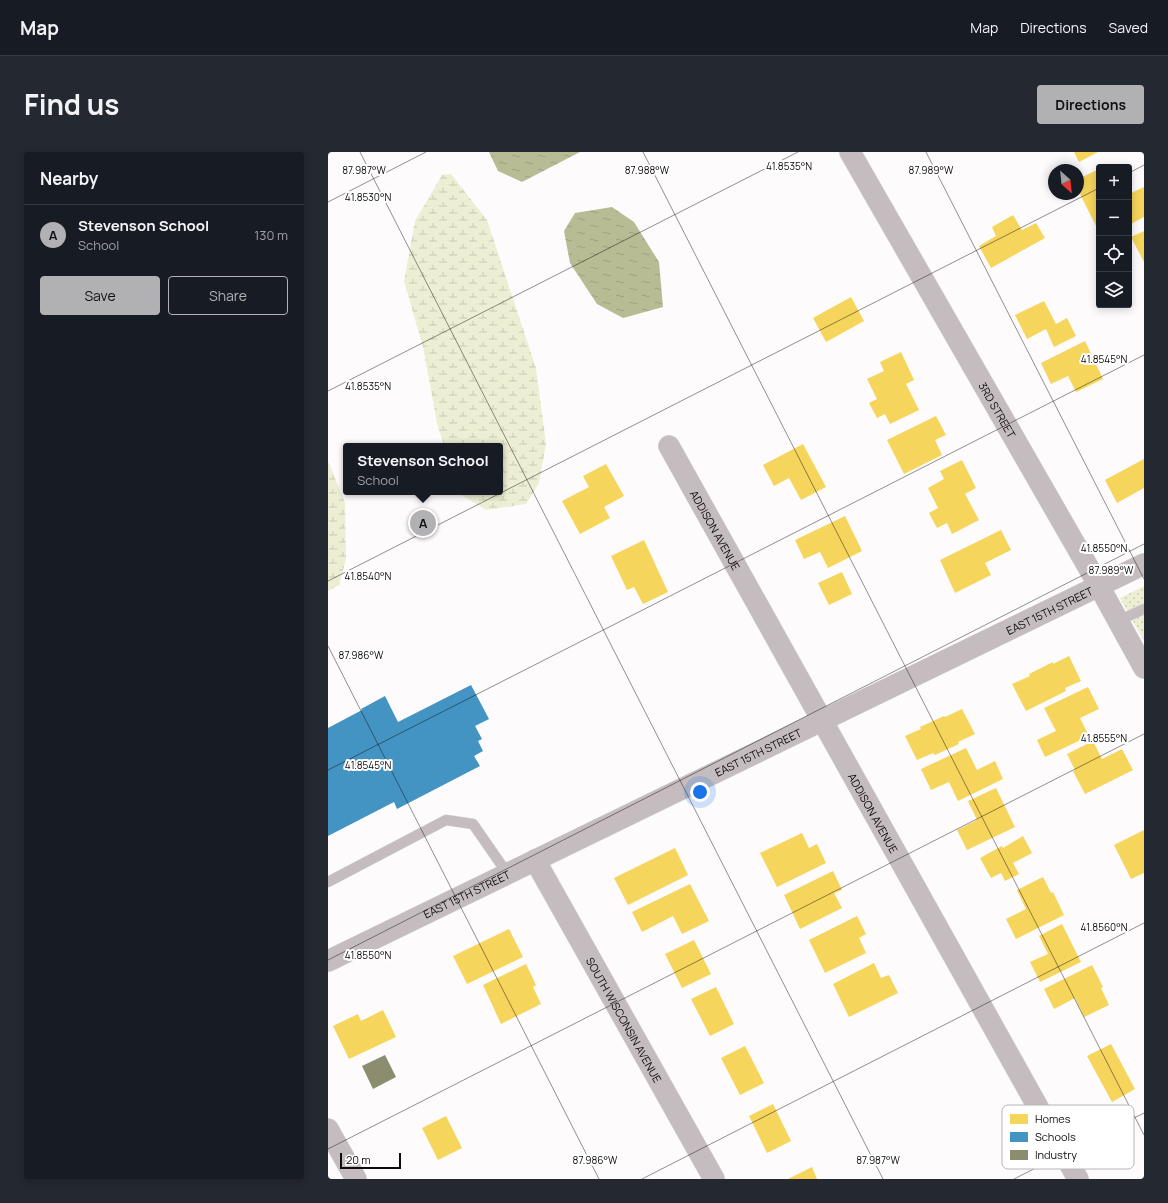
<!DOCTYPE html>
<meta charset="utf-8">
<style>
:root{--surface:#171b24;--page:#242831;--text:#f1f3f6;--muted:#9ea1a6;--line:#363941;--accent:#b1b0b3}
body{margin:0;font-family:Manrope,sans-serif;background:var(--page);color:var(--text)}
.controls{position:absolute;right:12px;top:12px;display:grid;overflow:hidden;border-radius:4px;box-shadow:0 2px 10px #0003}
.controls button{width:36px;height:36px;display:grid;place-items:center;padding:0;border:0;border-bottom:1px solid var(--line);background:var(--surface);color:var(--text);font:20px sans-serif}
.compass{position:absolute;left:720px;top:12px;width:36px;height:36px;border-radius:50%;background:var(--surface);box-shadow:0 2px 10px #0003;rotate:153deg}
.scale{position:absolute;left:12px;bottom:10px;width:61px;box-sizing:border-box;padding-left:4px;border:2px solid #0e0b0d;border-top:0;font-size:11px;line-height:14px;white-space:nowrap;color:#0e0b0d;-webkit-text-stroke:3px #fff;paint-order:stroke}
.you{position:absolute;left:372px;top:640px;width:14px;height:14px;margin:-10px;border:3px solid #fff;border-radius:50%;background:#1a73e8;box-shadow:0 0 0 6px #1a73e833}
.badge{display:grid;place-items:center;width:26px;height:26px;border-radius:50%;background:var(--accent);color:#111;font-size:13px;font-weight:700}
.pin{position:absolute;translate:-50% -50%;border:2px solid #fff;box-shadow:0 1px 4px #0006}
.popup{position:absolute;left:15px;top:291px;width:160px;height:52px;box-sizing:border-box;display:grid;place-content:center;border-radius:4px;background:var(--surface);filter:drop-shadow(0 1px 3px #0005);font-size:13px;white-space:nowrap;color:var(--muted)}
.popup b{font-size:15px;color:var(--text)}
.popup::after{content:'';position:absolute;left:50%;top:100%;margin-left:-8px;border:8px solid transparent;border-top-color:var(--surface)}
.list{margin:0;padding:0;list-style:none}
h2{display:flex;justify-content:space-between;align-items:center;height:52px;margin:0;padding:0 16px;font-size:17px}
h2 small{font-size:13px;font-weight:400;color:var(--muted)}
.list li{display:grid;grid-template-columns:26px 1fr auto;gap:12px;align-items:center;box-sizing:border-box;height:60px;padding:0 16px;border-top:1px solid var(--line)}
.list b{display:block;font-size:15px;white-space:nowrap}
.list p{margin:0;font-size:13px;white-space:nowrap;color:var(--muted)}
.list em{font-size:13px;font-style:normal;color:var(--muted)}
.actions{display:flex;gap:8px;padding:12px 16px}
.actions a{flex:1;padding:9px 0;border:1px solid var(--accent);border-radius:4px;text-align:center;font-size:14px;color:var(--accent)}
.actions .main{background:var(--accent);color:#111}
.icon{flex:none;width:22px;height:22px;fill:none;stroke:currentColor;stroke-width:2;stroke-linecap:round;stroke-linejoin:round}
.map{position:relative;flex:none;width:816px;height:1027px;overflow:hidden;border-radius:4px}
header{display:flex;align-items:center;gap:24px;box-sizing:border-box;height:56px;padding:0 20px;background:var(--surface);border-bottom:1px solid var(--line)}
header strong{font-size:19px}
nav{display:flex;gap:22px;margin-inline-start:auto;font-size:14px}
.intro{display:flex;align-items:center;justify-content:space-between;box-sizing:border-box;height:96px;padding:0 24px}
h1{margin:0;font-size:28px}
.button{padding:10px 18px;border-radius:4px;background:var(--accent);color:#111;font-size:14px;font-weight:700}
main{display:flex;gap:24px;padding:0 24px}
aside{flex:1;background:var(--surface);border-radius:4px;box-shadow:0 2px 10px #0003}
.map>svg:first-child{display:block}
.wetland{fill:url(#wetland-marsh)}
.park{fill:url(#park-dots)}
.water{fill:url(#water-ripples)}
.homes{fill:#f6d55c}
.schools{fill:#4393c3}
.industry{fill:#8c8c6e}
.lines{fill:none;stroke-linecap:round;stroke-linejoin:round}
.service-casing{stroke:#d7d5d6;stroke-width:11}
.minor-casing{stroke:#d7d5d6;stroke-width:22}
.service{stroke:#c5bcc0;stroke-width:10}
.minor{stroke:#c5bcc0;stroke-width:21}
.ticks{fill:none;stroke:#0e0b0d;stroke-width:1;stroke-opacity:0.45}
.labels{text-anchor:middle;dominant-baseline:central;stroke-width:4;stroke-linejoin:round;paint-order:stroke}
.street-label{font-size:11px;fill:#0e0b0d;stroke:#fff}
.key{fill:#fff;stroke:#b7b6b6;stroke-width:1}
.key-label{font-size:11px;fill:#0e0b0d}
.ticks-label{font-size:10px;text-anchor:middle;fill:#0e0b0d;stroke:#fff;stroke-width:4;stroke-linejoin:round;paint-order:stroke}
</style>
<header>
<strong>Map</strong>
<nav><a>Map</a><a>Directions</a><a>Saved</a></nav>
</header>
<div class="intro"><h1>Find us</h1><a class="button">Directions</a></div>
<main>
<aside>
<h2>Nearby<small></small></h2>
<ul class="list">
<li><span class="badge">A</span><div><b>Stevenson School</b><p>School</p></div><em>130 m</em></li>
</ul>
<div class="actions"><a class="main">Save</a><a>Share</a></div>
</aside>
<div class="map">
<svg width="816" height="1027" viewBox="0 0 816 1027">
<defs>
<pattern id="wetland-marsh" width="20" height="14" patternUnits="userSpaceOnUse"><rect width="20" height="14" fill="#ecefd3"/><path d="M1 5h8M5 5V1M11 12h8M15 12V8" fill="none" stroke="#c9ccb4"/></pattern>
<pattern id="park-dots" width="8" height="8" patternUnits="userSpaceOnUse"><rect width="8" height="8" fill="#ecefd3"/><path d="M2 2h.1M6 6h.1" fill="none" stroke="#c9ccb4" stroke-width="1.8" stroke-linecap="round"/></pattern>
<pattern id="water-ripples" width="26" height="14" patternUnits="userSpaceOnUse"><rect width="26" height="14" fill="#b8bc95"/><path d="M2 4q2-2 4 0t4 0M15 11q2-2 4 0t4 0" fill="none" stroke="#9da07f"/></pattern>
</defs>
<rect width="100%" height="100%" fill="#fdfbfc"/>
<g class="wetland">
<polygon points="123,22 159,68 208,216 218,292 211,331 198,352 158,358 130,341 130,340 172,340 172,294 116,294 109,271 95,195 76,129 87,69 114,23"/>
<polygon points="0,309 17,351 18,407 11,433 0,439"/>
</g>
<polygon class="park" points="816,434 816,489 792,446"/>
<g class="water">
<polygon points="161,0 252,0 194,30 170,19"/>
<polygon points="284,55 306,70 331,110 335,155 295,166 269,152 242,111 236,79 247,61"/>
</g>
<g class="homes">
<polygon points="746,0 770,0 751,10"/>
<polygon points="771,17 771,75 769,76 750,38 750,27"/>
<polygon points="816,35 816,65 801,73 801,42"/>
<polygon points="685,63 694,78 708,71 717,86 663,116 651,94 668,84 664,75"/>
<polygon points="816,79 816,110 803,85"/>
<polygon points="523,145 536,169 498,190 485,166"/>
<polygon points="716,149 728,172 739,166 748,184 726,195 718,177 699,187 687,163"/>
<polygon points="757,189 775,227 748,240 740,224 723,232 713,211"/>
<polygon points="573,200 586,228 578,232 591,258 562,272 557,262 549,266 541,251 549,247 539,227 556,219 552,210"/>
<polygon points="608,264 618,283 607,288 614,303 576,322 559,288"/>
<polygon points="475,292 498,335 473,348 461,326 446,334 435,313"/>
<polygon points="816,307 816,336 789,351 777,328"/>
<polygon points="634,308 648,336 637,342 651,368 624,382 619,371 609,376 601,361 610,356 600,336 616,327 612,319"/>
<polygon points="278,312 296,344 276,355 282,366 252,382 234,349 261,335 255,324"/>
<polygon points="517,364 534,399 500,416 492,400 476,407 467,388"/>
<polygon points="673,378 683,398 657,411 663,423 627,441 612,408"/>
<polygon points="316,388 340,440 315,452 306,435 299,438 283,404"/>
<polygon points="514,420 524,442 501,453 490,431"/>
<polygon points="741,504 753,529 737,536 738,539 698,559 684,532 702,524 701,522 725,510 725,512"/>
<polygon points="760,535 771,557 752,566 761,584 717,605 709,588 728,579 716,556"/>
<polygon points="634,557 647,582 630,590 631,592 607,603 605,601 589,608 577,584 593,577 592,575 616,564 617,565"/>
<polygon points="765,589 774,607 794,597 805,618 757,642 745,619 747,618 739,602"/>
<polygon points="638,596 649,618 667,609 675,627 630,649 621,630 603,638 593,617"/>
<polygon points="668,636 687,675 639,698 629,678 649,668 640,649"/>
<polygon points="816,678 816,721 803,727 786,693"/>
<polygon points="474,681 481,696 489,692 498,711 449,735 432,701"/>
<polygon points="695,684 704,701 685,711 691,722 677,729 673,721 663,726 652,706 674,694 675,696"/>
<polygon points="347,696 360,723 300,753 286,726"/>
<polygon points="505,719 514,738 506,741 514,756 472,777 456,743"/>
<polygon points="715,725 723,741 725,740 736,763 688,787 678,767 698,757 689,738"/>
<polygon points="362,732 381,769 354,782 345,764 314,780 304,760"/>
<polygon points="529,764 538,782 531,786 538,801 497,821 481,788"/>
<polygon points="734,772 753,810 712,830 702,810 720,802 711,784"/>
<polygon points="181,777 195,805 139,832 125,804"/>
<polygon points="366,788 383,822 354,836 337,802"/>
<polygon points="546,811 553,826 561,823 570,841 521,865 505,832"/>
<polygon points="198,812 208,833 205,835 213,852 173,872 155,833"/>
<polygon points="764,813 775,835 773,836 781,853 756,865 747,846 726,857 716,837"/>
<polygon points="388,835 406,872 382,884 363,847"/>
<polygon points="55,858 68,885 21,907 5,874 30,862 33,869"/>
<polygon points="783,892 807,937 784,950 759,904"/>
<polygon points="417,894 436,931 412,943 393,906"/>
<polygon points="445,952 463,989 439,1001 421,964"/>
<polygon points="118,964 134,996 110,1008 94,976"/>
<polygon points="484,1015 489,1027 460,1027"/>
</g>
<polygon class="schools" points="143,533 161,567 147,574 154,587 150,589 155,599 146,604 152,614 69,657 66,650 0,684 0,576 34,558 33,557 57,544 70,570"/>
<polygon class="industry" points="57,903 68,925 45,937 34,914"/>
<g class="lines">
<g class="service-casing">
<g id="service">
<polyline points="790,469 816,457"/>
<polyline points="0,730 118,668 145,672 179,721"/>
</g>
</g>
<g class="minor-casing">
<g id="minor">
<path id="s1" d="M522,0l249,434 45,82"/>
<path id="s2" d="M341,294l409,733"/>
<path id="s3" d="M207,708l179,319"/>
<path id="s4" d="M0,809l816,-397"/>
<polyline points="0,977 28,1027"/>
</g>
</g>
<use href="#service" class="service"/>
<use href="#minor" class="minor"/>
</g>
<path class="ticks" d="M32,0l523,1027M315,0l501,983M598,0l218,427M801,21l15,-8M0,50l98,-50M0,239l470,-239M0,429l771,-393M0,494l271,533M0,618l816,-415M0,808l816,-416M0,997l816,-415M314,1027l502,-256M686,1027l130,-66"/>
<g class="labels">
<g class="street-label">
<text stroke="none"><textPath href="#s1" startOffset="297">3RD STREET</textPath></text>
<text stroke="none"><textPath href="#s2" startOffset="96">ADDISON AVENUE</textPath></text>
<text stroke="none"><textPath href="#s4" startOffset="802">EAST 15TH STREET</textPath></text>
<text stroke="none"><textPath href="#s4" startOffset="478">EAST 15TH STREET</textPath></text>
<text stroke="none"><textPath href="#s2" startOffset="420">ADDISON AVENUE</textPath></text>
<text stroke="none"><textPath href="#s4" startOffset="154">EAST 15TH STREET</textPath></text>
<text stroke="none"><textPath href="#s3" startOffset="183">SOUTH WISCONSIN AVENUE</textPath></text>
</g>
</g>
<rect x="674" y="953" width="132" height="64" rx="6" class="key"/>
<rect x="682" y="962" width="18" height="10" fill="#f6d55c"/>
<rect x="682" y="980" width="18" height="10" fill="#4393c3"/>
<rect x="682" y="998" width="18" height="10" fill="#8c8c6e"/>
<g class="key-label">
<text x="707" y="971">Homes</text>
<text x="707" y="989">Schools</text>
<text x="707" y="1007">Industry</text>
</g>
<g class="ticks-label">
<text x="461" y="18">41.8535°N</text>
<text x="36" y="22">87.987°W</text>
<text x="319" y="22">87.988°W</text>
<text x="603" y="22">87.989°W</text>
<text x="40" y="49">41.8530°N</text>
<text x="776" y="211">41.8545°N</text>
<text x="40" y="238">41.8535°N</text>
<text x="776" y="400">41.8550°N</text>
<text x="783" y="422">87.989°W</text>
<text x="40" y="428">41.8540°N</text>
<text x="33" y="507">87.986°W</text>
<text x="776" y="590">41.8555°N</text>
<text x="40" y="617">41.8545°N</text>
<text x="776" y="779">41.8560°N</text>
<text x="40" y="807">41.8550°N</text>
<text x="267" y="1012">87.986°W</text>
<text x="550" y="1012">87.987°W</text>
</g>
</svg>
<div class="controls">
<button>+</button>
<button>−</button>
<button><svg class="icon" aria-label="locate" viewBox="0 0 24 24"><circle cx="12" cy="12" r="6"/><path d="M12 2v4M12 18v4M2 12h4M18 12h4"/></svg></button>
<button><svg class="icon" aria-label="layers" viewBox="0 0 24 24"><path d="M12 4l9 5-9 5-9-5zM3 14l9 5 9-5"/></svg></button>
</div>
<svg class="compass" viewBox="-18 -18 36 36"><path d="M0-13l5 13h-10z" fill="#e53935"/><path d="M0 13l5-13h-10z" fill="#9ea1a6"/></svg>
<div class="scale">20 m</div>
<div class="you"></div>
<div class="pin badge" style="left:95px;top:371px">A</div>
<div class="popup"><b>Stevenson School</b>School</div>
</div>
</main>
